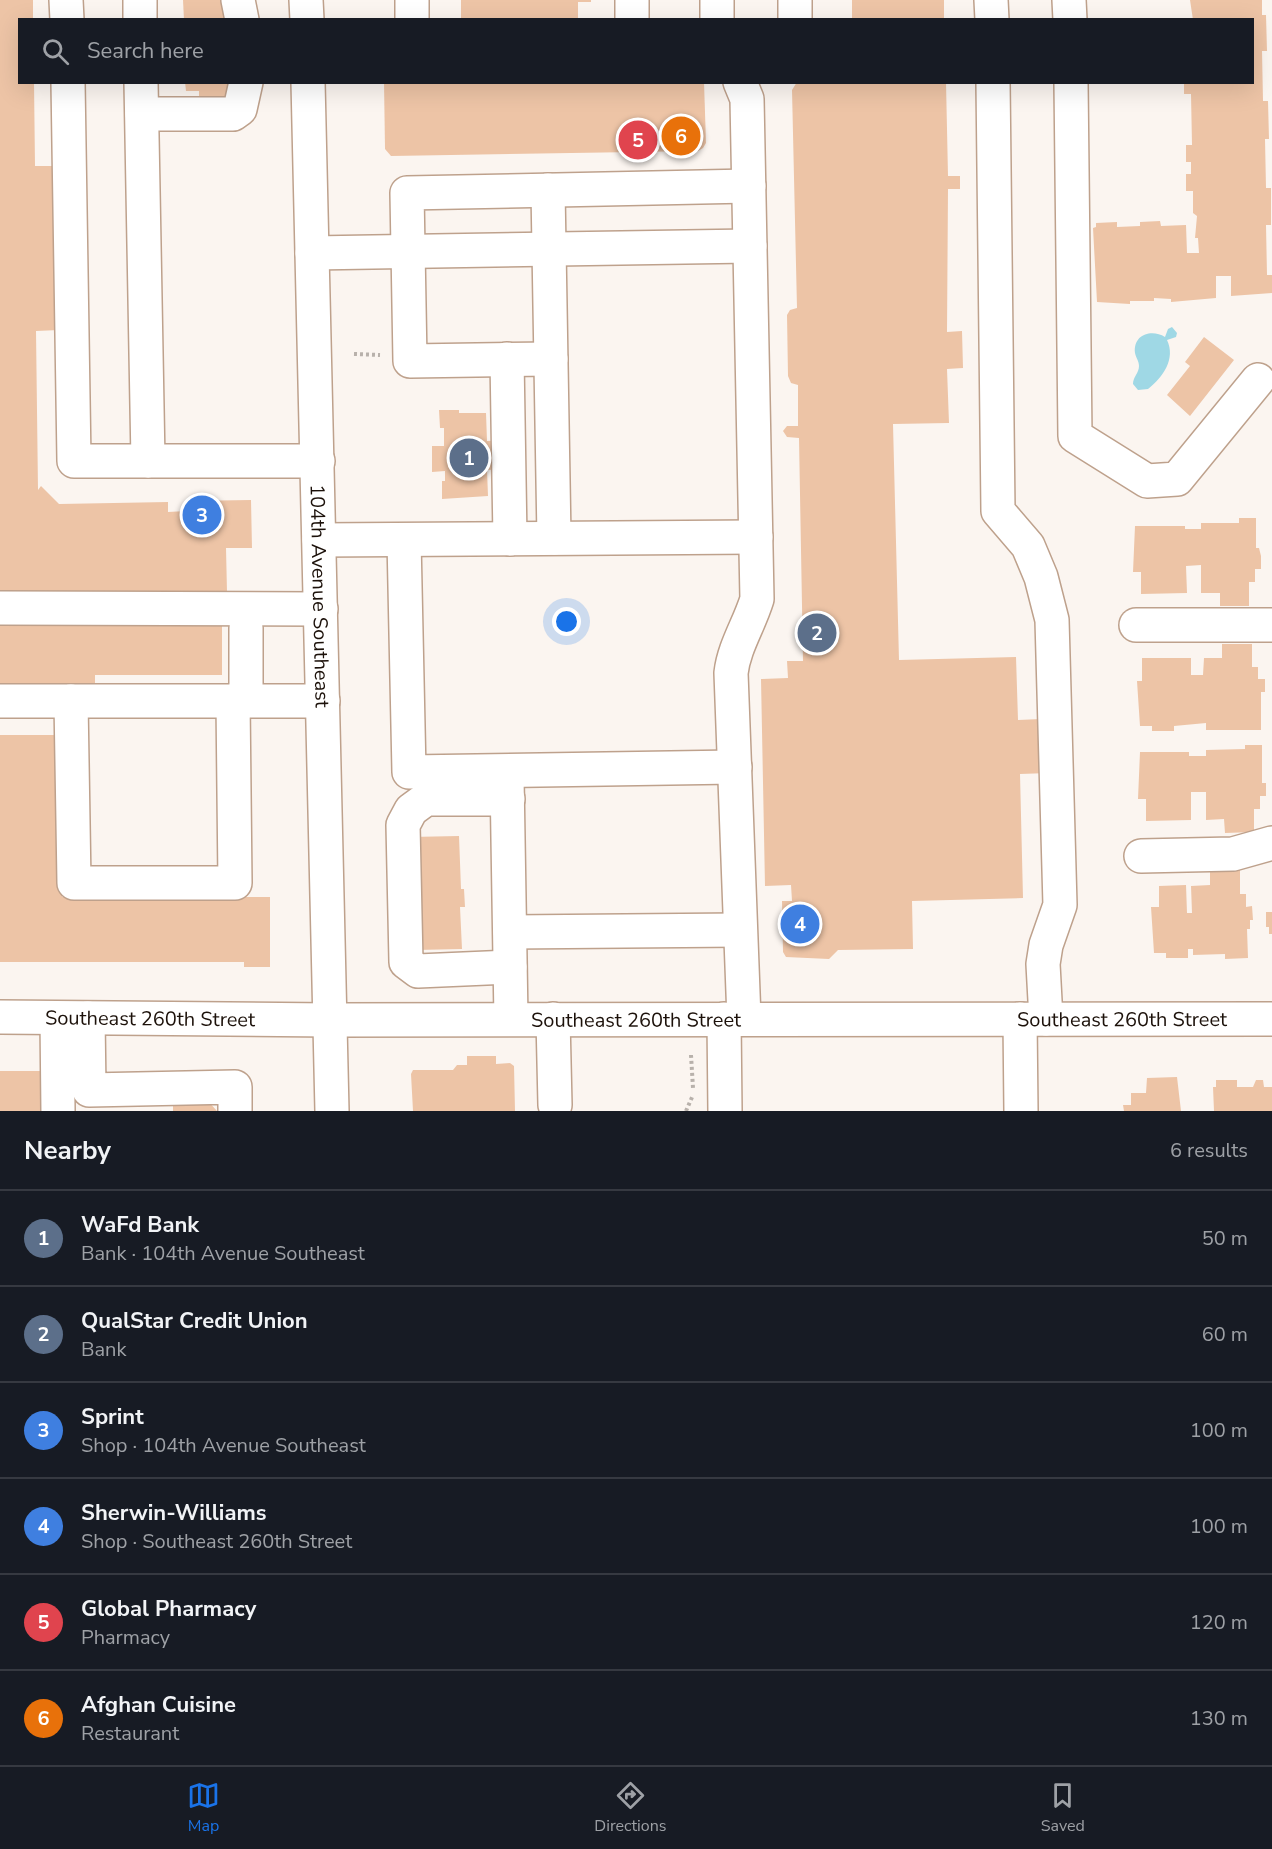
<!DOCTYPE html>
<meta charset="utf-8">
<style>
:root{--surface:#171b24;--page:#242831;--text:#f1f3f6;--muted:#9ea1a6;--line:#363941;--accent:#1a73e8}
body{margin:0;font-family:"Nunito Sans",sans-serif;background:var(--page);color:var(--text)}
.you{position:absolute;left:567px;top:622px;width:21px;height:21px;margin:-15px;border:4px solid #fff;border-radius:50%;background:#1a73e8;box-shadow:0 0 0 9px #1a73e833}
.badge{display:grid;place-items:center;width:39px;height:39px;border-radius:50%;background:var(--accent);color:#fff;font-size:20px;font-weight:700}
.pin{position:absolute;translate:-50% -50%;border:3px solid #fff;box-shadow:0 2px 6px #0006}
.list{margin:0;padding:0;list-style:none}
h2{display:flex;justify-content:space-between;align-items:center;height:78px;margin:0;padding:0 24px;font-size:26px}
h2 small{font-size:20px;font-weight:400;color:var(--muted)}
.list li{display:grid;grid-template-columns:39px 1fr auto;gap:18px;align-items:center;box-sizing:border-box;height:96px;padding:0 24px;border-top:2px solid var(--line)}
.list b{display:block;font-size:22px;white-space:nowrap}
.list p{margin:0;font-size:20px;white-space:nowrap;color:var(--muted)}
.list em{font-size:20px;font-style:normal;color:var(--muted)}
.icon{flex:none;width:33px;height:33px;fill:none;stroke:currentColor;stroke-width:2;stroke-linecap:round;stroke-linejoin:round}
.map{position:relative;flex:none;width:1272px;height:1111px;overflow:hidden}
.search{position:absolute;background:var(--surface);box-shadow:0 6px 24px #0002;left:18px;right:18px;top:18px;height:66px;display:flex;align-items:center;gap:15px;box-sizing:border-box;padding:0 21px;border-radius:0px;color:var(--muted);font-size:22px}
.sheet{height:654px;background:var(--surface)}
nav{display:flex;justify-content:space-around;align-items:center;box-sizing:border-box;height:84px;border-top:2px solid var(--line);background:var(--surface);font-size:16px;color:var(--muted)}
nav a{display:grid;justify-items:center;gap:3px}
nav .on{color:var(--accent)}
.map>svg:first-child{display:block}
.water{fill:#9fd8e5}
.building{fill:#edc4a6}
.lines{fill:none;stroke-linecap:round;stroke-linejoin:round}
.minor-casing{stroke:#bea18c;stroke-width:36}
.path{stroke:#b8b1ab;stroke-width:4;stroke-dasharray:3 3;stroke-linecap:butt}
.minor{stroke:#fff;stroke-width:33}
.labels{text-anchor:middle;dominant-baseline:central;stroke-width:5;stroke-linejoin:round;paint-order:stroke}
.street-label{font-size:20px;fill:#1c110a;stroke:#fbf5f0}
</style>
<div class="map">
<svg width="1272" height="1111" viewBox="0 0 1272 1111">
<rect width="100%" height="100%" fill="#fbf5f0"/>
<path class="water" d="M1172,327l5,6 -1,4 -9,3c9,19 -4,37 -19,49l-10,1 -5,-6c0,-7 6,-11 6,-18 0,-5 -3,-8 -4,-13 -2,-19 17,-24 30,-16l3,-8z"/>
<g class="building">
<polygon points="0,0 33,0 33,20 20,20 20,82 34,82 35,166 56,166 59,330 36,331 38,490 41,486 59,504 168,502 168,512 186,511 186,501 251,500 252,548 226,548 227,592 0,596"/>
<polygon points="183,0 234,0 235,20 184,20"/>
<polygon points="461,0 591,0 591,2 578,2 578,20 461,20"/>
<rect x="852" y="0" width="92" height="20"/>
<polygon points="1190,0 1262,0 1262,15 1266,15 1267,51 1262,51 1263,101 1268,101 1269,139 1265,139 1266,188 1271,188 1271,225 1266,225 1267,275 1272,275 1272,293 1231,296 1231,276 1216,276 1216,298 1171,302 1171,299 1154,298 1154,301 1130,301 1130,304 1097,302 1093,228 1096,227 1096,223 1117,222 1117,227 1140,226 1140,222 1160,221 1161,226 1186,225 1187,253 1199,253 1198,238 1195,238 1197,216 1193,213 1193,191 1186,191 1186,174 1191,174 1191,162 1186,162 1186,145 1192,145 1191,94 1184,94 1184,82 1252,82 1252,20 1193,20"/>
<polygon points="185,82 236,82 229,103 199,104 199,91 186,91"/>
<polygon points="384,82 704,82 706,143 703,148 698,151 391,156 385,149"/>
<polygon points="797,82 946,82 948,176 960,176 960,189 948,189 947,332 962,331 963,368 947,369 949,423 893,424 899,660 1016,657 1018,720 1041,719 1049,773 1020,774 1023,898 912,901 913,949 838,950 829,959 786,957 783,952 782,901 792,901 791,885 765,886 761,679 788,678 787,661 803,661 799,438 787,437 783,431 787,426 798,426 798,385 791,383 788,376 787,315 790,310 797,308 792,90"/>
<polygon points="1204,337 1234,360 1190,416 1167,395 1190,366 1185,362"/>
<polygon points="439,410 459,410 459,413 486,413 487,441 505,440 506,469 487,470 488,496 442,499 442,481 445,481 445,471 432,472 432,446 444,446 444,428 440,428"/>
<polygon points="1239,518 1256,518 1256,548 1259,548 1261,556 1261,569 1255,569 1255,582 1249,582 1249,606 1220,606 1220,593 1201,593 1201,565 1186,566 1187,593 1141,594 1141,572 1133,572 1135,526 1185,526 1185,529 1201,529 1201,523 1239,523"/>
<polygon points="0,624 222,624 222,675 95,675 95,688 0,688"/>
<polygon points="1222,644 1252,644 1252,667 1258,667 1258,679 1265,679 1265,692 1261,692 1261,730 1206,730 1206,723 1174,726 1174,731 1152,731 1152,726 1140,726 1137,681 1142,681 1142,658 1191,658 1191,675 1203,675 1204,658 1222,658"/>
<polygon points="0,735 62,735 62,897 270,897 270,967 244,967 244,962 0,962"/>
<polygon points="1245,745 1262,745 1262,783 1266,783 1266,796 1260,796 1260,809 1254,809 1254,832 1225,833 1224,819 1206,820 1206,792 1191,792 1191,820 1146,821 1146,799 1138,799 1140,752 1189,752 1189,756 1206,756 1206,750 1245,749"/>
<polygon points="459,836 461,889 464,889 465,907 460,907 462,949 416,950 410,837"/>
<polygon points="1240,870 1240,894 1246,894 1246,907 1252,906 1253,920 1250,920 1250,929 1247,929 1248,958 1225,959 1225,954 1193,955 1193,949 1188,949 1188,958 1166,958 1166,953 1154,953 1151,907 1159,907 1159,886 1186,885 1187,913 1192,913 1191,886 1210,885 1210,871"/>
<polygon points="1266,912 1272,912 1272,934 1269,934 1269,927 1266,927"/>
<polygon points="467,1056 496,1056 496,1064 510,1063 514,1066 515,1111 413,1111 411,1074 413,1070 453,1070 457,1065 467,1065"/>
<rect x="0" y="1071" width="55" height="40"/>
<polygon points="1177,1077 1181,1111 1124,1111 1123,1105 1131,1105 1131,1093 1146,1093 1147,1078"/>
<polygon points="1216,1080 1237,1080 1237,1087 1253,1087 1256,1080 1263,1080 1264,1087 1272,1087 1272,1111 1214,1111 1213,1087 1216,1087"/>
<polygon points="207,1100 217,1111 173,1111 173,1101"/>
</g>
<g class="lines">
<g class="minor-casing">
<g id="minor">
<polyline points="66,0 67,20"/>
<polyline points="140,0 140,20"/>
<polyline points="238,0 242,20"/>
<polyline points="306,0 307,20"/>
<polyline points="412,0 412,20"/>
<polyline points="632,0 632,20"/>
<polyline points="717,0 717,20"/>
<polyline points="795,0 795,20"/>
<polyline points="991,0 992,20"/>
<polyline points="1069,0 1070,20"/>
<polyline points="68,82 74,461 318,461"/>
<polyline points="141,82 148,461"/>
<path id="s1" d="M308,82l24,1029"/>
<path d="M740,82l7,17 10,500c-8,26 -23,48 -26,74l13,346"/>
<polyline points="993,82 998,511 1028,546 1041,577 1052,620 1060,905 1046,945 1043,964 1046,1019"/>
<polyline points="1071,82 1075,436 1147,481 1177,479 1258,380"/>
<polyline points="142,114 233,114 240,109 246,82"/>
<polyline points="548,190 554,538"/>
<polyline points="312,253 750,246"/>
<polyline points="507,359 510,539"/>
<polyline points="551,359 410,361 407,193 749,186"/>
<polyline points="319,540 756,537"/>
<polyline points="404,540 409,772 735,767"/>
<polyline points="0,608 321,609"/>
<polyline points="1136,625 1272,625"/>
<polyline points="246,628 246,701"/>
<polyline points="0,701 323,701"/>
<polyline points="71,701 74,883 235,883 233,701"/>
<polyline points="507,778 511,1019"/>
<polyline points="508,799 426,799 411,810 403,825 406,962 418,971 510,967"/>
<polyline points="1141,856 1233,854 1272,843"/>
<polyline points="510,932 740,930"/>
<path id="s2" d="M0,1017l331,3 941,-1"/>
<polyline points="57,1018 58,1111"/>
<polyline points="88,1018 89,1090 235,1087 235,1111"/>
<polyline points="553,1019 555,1105"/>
<polyline points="724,1019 725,1111"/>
<polyline points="1020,1019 1021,1111"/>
</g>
</g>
<g class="path">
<polyline points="354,354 380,355"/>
<polyline points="691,1055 693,1088"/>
<polyline points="686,1111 693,1095"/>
</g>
<use href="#minor" class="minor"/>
</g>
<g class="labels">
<g class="street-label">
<text stroke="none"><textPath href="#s1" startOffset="514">104th Avenue Southeast</textPath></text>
<text stroke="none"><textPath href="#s2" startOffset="150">Southeast 260th Street</textPath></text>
<text stroke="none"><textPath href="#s2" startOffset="636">Southeast 260th Street</textPath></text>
<text stroke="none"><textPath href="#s2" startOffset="1122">Southeast 260th Street</textPath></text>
</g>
</g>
</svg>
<div class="you"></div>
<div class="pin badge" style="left:469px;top:458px;background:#5c6f8a">1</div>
<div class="pin badge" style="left:817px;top:633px;background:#5c6f8a">2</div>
<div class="pin badge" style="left:202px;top:515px;background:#3f7fe0">3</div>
<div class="pin badge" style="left:800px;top:924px;background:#3f7fe0">4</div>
<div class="pin badge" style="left:638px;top:140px;background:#e0444e">5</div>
<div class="pin badge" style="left:681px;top:136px;background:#e8710a">6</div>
<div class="search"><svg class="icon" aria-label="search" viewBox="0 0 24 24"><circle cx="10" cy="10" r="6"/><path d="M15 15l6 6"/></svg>Search here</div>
</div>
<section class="sheet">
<h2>Nearby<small>6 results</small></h2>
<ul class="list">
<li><span class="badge" style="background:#5c6f8a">1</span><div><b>WaFd Bank</b><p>Bank · 104th Avenue Southeast</p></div><em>50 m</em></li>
<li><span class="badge" style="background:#5c6f8a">2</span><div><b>QualStar Credit Union</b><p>Bank</p></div><em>60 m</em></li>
<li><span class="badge" style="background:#3f7fe0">3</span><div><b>Sprint</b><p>Shop · 104th Avenue Southeast</p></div><em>100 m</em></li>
<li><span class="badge" style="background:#3f7fe0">4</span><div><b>Sherwin-Williams</b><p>Shop · Southeast 260th Street</p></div><em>100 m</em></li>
<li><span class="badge" style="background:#e0444e">5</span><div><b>Global Pharmacy</b><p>Pharmacy</p></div><em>120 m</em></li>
<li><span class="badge" style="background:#e8710a">6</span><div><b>Afghan Cuisine</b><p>Restaurant</p></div><em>130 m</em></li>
</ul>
</section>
<nav>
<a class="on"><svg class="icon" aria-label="map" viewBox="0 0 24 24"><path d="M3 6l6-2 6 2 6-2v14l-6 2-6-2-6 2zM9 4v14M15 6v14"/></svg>Map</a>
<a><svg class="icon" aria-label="directions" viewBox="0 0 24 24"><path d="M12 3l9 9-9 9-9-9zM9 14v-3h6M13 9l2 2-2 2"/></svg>Directions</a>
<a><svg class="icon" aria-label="saved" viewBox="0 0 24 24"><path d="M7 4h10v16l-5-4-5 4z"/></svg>Saved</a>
</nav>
